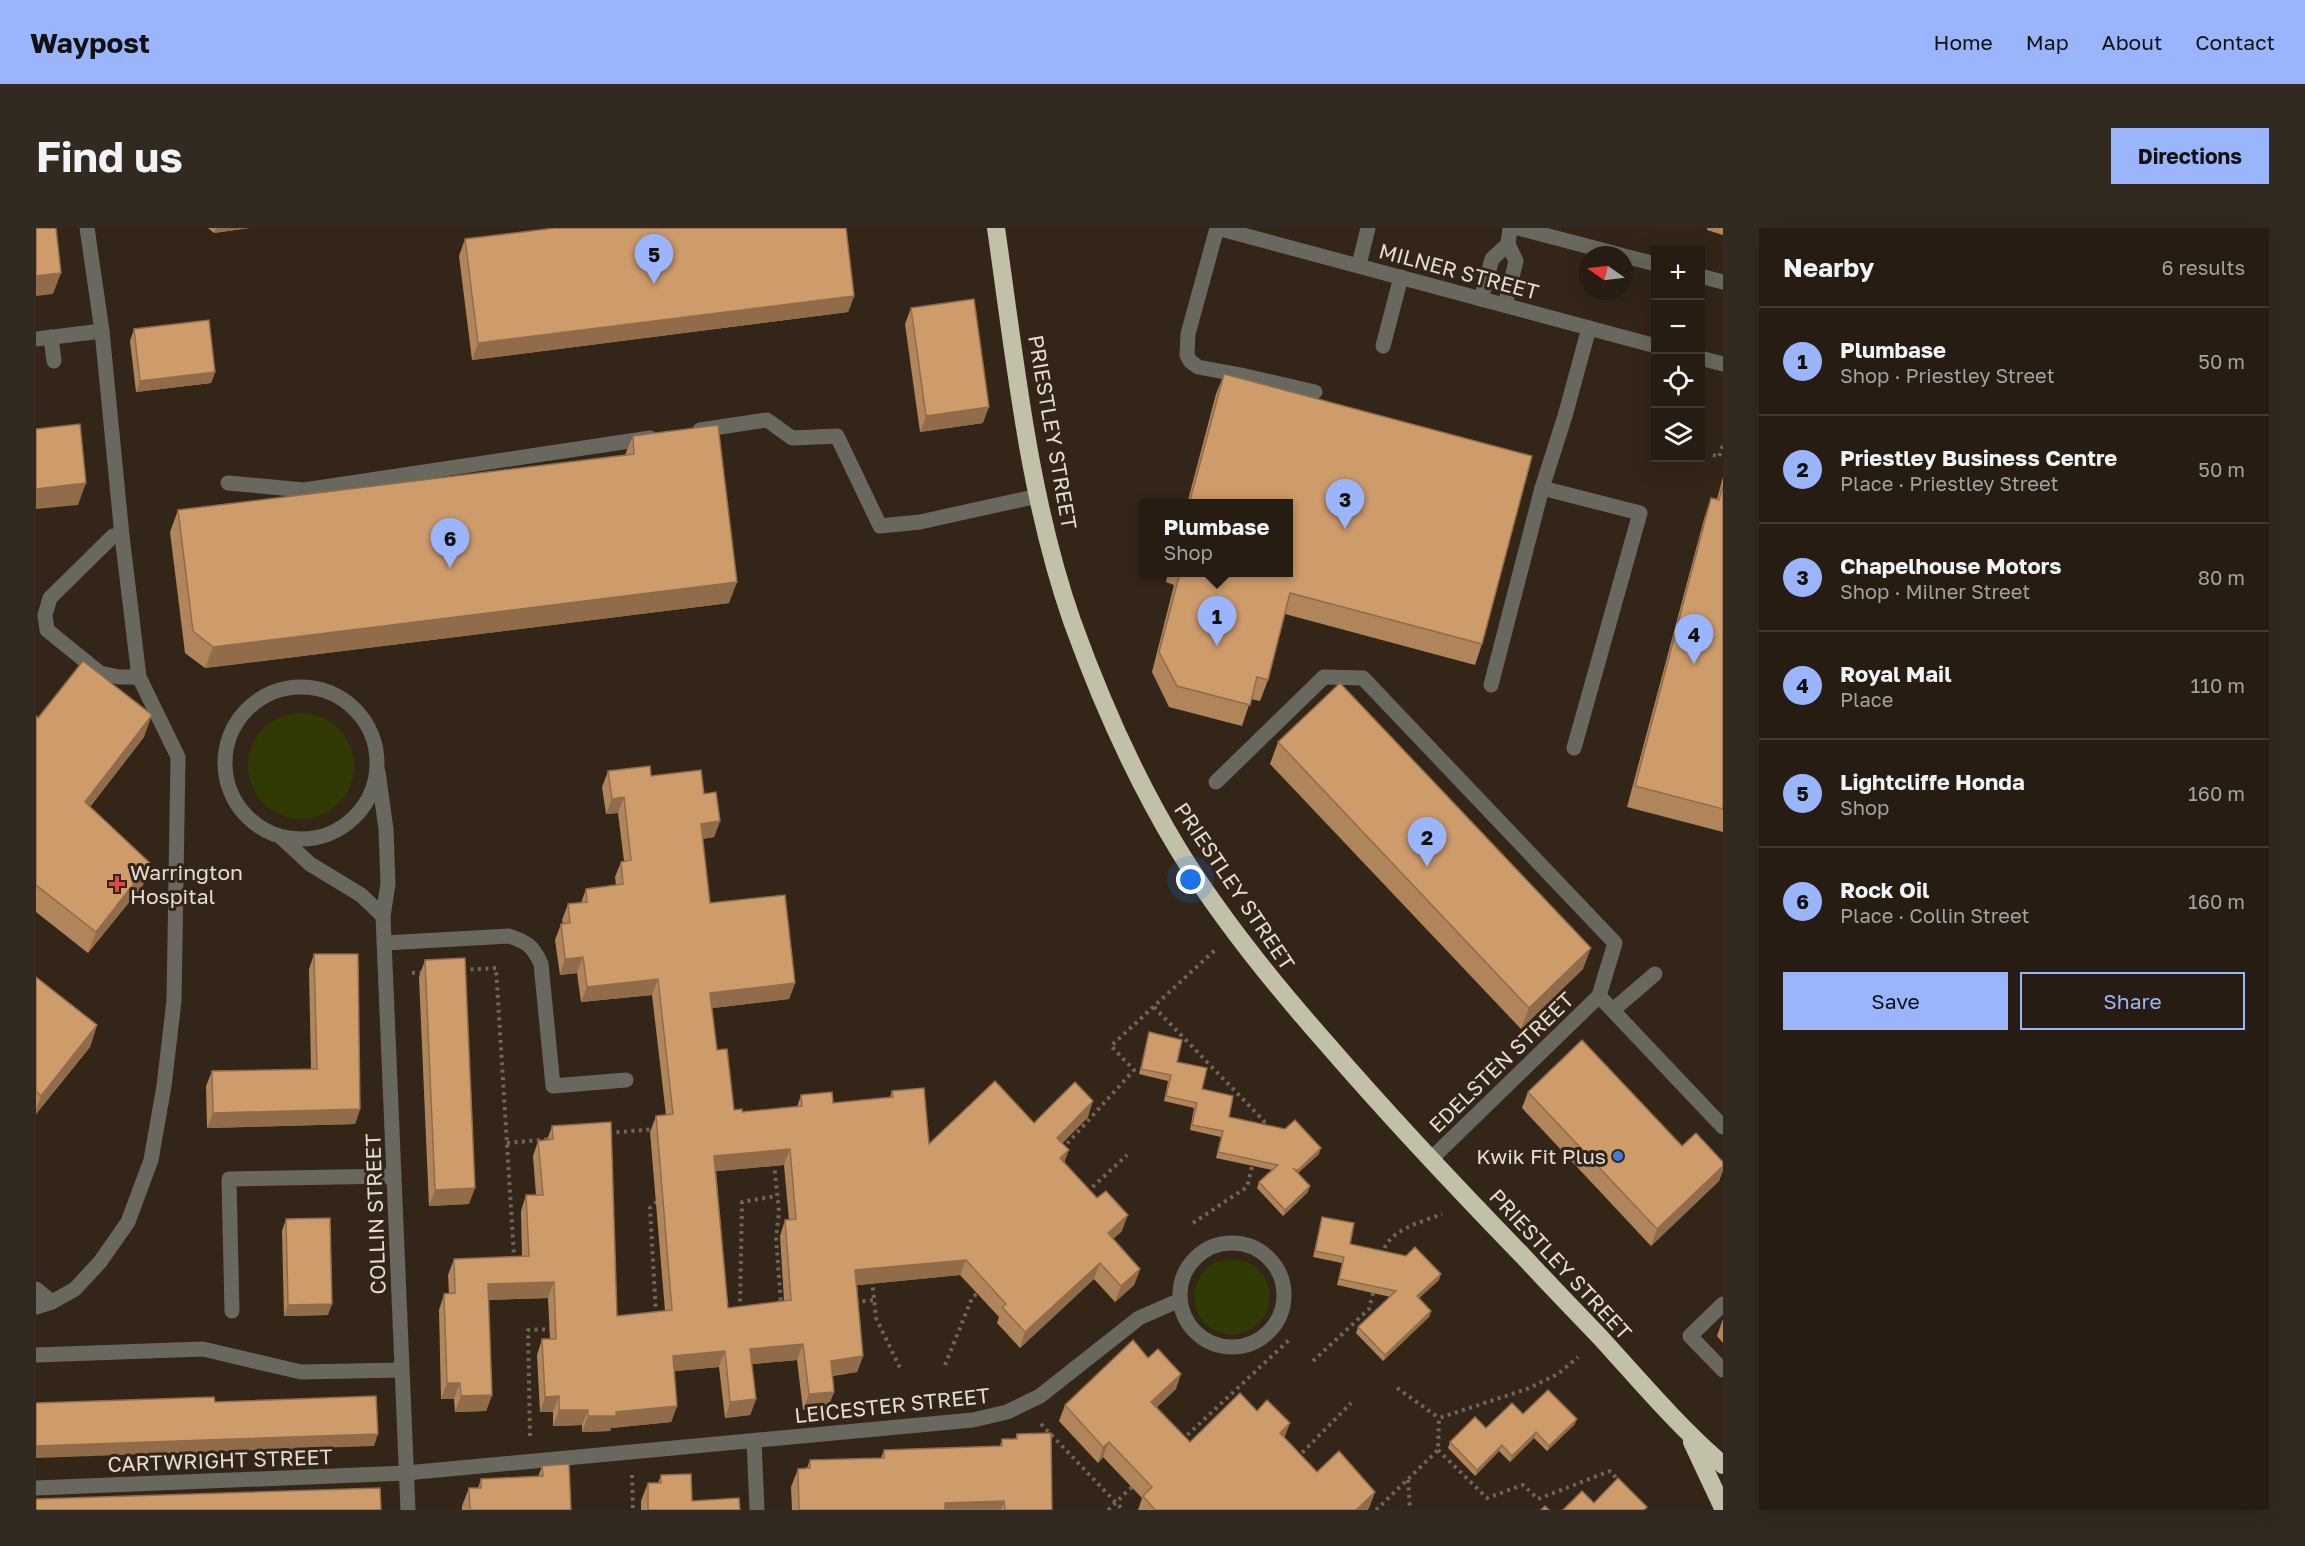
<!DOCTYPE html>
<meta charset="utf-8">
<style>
:root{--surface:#261c12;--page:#322920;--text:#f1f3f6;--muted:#a4a19f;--line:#423a32;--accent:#9bb5fd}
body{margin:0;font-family:"Golos Text",sans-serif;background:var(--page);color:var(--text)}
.controls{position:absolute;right:18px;top:18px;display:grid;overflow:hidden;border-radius:0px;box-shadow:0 6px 24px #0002}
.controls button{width:54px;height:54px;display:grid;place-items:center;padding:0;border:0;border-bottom:2px solid var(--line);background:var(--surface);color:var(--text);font:30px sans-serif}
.compass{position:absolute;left:1543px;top:18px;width:54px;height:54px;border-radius:50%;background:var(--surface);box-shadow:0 6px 24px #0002;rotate:284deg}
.you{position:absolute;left:1155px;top:652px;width:21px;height:21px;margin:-15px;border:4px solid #fff;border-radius:50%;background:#1a73e8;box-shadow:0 0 0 9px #1a73e833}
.badge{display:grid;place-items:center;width:39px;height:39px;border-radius:50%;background:var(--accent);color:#111;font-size:20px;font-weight:700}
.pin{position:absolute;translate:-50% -50px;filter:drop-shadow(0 2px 3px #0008)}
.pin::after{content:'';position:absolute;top:32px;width:21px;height:18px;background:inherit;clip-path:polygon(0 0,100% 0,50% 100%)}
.popup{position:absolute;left:1104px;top:271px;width:153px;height:78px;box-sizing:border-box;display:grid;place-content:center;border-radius:0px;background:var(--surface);filter:drop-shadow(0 2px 4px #0005);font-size:20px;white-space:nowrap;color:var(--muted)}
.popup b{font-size:22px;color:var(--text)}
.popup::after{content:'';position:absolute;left:50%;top:100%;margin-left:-12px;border:12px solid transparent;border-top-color:var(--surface)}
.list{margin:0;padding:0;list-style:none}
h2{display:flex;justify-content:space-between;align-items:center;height:78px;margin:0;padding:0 24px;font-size:26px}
h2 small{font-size:20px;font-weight:400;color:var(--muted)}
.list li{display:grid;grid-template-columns:39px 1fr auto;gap:18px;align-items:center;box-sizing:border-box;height:108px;padding:0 24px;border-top:2px solid var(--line)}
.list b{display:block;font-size:22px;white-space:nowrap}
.list p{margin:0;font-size:20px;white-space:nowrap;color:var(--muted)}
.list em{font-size:20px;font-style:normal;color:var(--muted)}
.actions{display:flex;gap:12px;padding:18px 24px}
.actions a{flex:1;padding:14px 0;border:2px solid var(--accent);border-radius:0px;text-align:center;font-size:21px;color:var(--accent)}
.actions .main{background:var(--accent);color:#111}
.icon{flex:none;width:33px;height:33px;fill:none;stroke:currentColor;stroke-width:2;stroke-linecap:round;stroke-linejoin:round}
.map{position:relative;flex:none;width:1687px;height:1282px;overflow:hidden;border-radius:0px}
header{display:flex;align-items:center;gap:36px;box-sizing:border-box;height:84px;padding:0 30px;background:var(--accent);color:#111}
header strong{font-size:28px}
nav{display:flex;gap:33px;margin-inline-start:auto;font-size:21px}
.intro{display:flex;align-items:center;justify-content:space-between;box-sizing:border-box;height:144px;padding:0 36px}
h1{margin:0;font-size:42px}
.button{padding:15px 27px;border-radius:0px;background:var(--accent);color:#111;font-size:21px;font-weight:700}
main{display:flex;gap:36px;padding:0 36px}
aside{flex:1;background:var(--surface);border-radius:0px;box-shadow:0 6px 24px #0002}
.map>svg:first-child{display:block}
.green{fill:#323a04}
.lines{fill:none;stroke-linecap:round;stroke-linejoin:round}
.path{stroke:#72655a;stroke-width:4;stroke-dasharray:3 4.5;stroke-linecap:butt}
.minor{stroke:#69685e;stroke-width:15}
.highway{stroke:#c3c0a9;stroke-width:18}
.wall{fill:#b1855c;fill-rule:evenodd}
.shaded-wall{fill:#906c4b}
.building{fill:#ce9b6b;stroke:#906c4b;stroke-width:1.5;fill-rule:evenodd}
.health-dot{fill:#e0444e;stroke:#332518;stroke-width:2}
.shop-dot{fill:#3f7fe0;stroke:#332518;stroke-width:2}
.labels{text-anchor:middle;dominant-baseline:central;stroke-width:6;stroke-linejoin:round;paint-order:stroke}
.street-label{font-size:21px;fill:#e6dcd4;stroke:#332518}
.poi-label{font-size:21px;fill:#e6dcd4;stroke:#332518;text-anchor:start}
</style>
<header>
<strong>Waypost</strong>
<nav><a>Home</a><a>Map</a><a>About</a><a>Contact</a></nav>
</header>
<div class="intro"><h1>Find us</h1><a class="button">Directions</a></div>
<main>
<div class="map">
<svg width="1687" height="1282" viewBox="0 0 1687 1282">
<rect width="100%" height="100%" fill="#332518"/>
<g class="green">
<circle cx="265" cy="538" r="53"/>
<circle cx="1196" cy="1069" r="38"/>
</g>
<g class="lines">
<g class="path">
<polyline points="1677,227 1683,229 1687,217"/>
<polyline points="427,742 460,740 478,1028"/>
<polyline points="376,745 390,744"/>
<polyline points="1118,779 1228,893 1226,901"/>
<polyline points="573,905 619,901"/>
<polyline points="471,915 515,911"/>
<polyline points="1025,919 1029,918 1098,842 1075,818 1180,721"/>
<polyline points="738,935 743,984 740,1009 745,1077"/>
<polyline points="1051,964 1091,927"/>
<polyline points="1157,995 1211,959 1217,935"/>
<path d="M1346,1027c6,-26 38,-32 60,-41"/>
<polyline points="836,1052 840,1090 865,1142"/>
<polyline points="819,1074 838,1072"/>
<polyline points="704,1081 706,974 741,968"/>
<polyline points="620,1086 614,980 623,972"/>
<polyline points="1277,1133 1333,1081 1338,1061"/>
<polyline points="909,1137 936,1070 944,1063"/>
<polyline points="1361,1160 1403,1190"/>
<polyline points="1005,1196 1087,1282"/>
<polyline points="494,1208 492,1102 516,1101"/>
<polyline points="1146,1212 1253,1112"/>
<polyline points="1402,1222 1451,1270 1487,1257 1502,1271 1574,1243 1583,1253"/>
<polyline points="1261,1230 1315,1175"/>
<polyline points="596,1247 597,1282"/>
<polyline points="1372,1252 1374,1282"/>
<polyline points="1072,1282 1099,1256"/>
<polyline points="1340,1282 1402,1222 1403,1190 1491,1161 1522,1146 1542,1129"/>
</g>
<g class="minor">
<polyline points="1181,0 1620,118"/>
<polyline points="1181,0 1152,106 1151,127 1154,133 1162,139 1205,147 1279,164"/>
<polyline points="1482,0 1585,27"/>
<polyline points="1588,28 1620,36"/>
<polyline points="1323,37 1332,0"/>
<polyline points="1664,48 1687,54"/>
<polyline points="1445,71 1456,31 1472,16"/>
<polyline points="1469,77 1480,33 1472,16 1474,0"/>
<polyline points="15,109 18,133"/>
<polyline points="0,111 66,103"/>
<polyline points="1347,118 1365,49"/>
<polyline points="1664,130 1687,136"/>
<polyline points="664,202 731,192 756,210 801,208 844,298 884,294 1002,268"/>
<polyline points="192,255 268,262 614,210"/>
<polyline points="1506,260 1604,285 1538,520"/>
<polyline points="86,308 77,308 14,370 9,387 11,402 64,445 83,449 103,449"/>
<polyline points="1455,457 1506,260 1529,188 1553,100"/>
<circle cx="265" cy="535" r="76"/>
<polyline points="342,544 350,601 352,656 347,688 372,1282"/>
<polyline points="1180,554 1288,449 1327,450 1579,715 1563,768"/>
<polyline points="246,610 274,636 325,667 347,688"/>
<path d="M349,715l124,-7c18,6 24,10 32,28l12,122 73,-6"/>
<polyline points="1577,782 1619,746"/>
<polyline points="1395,931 1563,768 1687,899"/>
<circle cx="1196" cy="1067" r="52"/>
<polyline points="0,1061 16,1074"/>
<polyline points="1687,1076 1654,1108 1687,1142"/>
<polyline points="0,1079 16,1074 39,1061 64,1034 92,994 115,932 128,858 138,773 142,529 103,449 86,308 66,103 51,0"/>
<polyline points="196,1083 193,951 358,948"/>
<polyline points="0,1127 167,1121 265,1144 365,1142"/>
<polyline points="718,1213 721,1282"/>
<polyline points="0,1260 370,1245 937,1192 971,1184 1004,1168 1103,1090 1144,1072"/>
</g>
<g class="highway">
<path d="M960,0c19,131 32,267 76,393 28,78 63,157 106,228 43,70 95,134 149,195 63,73 129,143 196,212 25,27 51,54 77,81 40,44 78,89 123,128"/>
<polyline points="1656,1214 1687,1280"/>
</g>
</g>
<g class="wall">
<polygon points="172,0 213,0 178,5"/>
<polygon points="1671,0 1687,0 1687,7 1671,2"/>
<polygon points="429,11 818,68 812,84 436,132 423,28"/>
<polygon points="875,80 947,195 884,204 869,96"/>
<polygon points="98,101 179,144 175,155 100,164 94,113"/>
<polygon points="1188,146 1446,416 1439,437 1249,386 1232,452 1224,473 1215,471 1206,498 1133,479 1116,444 1138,357 1130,354 1132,345 1253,345 1253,276 1151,276 1180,166"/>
<polygon points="597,208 693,375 169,440 149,425 134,304 142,282 589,227"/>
<polygon points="1687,249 1687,604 1591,579 1668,291 1675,270 1681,271"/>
<polygon points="0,488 2,490 108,509 54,579 114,635 107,657 52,725 0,684"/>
<polygon points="1242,514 1547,741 1485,801 1234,536"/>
<path d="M572,543l43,5 53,18 16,27 -6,16 -12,2 8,64 85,80 -6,16 -77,9 5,42 17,60 8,2 55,-5 4,-12 32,8 57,-6 2,-6 37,53 105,-21 54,-6 -26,26 2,19 58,69 -9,8 27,30 -6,16 -19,17 -21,-23 -74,69 -23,-25 2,-6 -39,-42 -103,10 6,71 -6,16 -24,4 1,16 -6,15 -25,3 -6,-50 -45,4 4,35 -6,16 -25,3 -6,-51 -45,4 3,35 -6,16 -60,6 -1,3 -28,1v-7l-29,1v-14h-13l-3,-57 5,-16h8l-2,-41 -60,2 4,95 -6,16 -31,1 -1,-13h-13l-2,-89 5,-16h5l-1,-19 6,-16 68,-2 -1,-46 5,-16h10l-3,-39 5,-15 9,-1 5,-14 65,190 48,-5 -15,-179 6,-16 10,-1 -14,-120 -71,7 -4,-29 -17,2 -5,-35 6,-16h2l-1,-4 6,-16 13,-1 5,-14 30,-4 -1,-8 6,-15 3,-1 -6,-48 -12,1 -4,-27zM748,937l5,55h-4l-5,16 4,65 -56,7 -12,-137z"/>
<polygon points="278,726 324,881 319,896 171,900 170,858 176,843 275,841 273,741"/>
<polygon points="389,732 433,976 393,978 383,749"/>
<polygon points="0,749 61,797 54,819 0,886"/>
<polygon points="1113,804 1193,889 1283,926 1262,945 1272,964 1247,988 1221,960 1223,954 1236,942 1180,930 1185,909 1154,902 1158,880 1128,873 1132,853 1103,846"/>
<polygon points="1492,864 1646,918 1687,934 1687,942 1683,953 1615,1018 1486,880"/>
<polygon points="1286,989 1314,1016 1403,1052 1383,1070 1395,1083 1393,1089 1347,1133 1320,1105 1322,1099 1355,1069 1301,1057 1306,1035 1277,1029"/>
<polygon points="250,991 292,1087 248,1088 246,1003"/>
<polygon points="1687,1091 1687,1115 1681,1108"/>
<polygon points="1140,1161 1121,1179 1154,1214 1221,1183 1248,1209 1281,1244 1339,1264 1333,1280 1331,1282 1102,1282 1106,1270 1067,1229 1062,1235 1023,1193 1029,1177"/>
<polygon points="1487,1186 1539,1196 1511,1223 1498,1210 1474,1234 1463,1223 1439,1248 1412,1220 1414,1214"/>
<polygon points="981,1206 1016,1282 756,1282 755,1259 762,1241 771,1240 774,1232 845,1230 848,1222 964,1218 966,1211 979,1211"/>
<polygon points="506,1238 535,1282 426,1282 426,1278 433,1260 442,1260 445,1251 502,1249"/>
<polygon points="625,1247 656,1273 704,1282 605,1282 605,1273 612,1255 622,1255"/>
</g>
<g class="shaded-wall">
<polygon points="180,0 213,0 178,5"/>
<polygon points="25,45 17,66 0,68 0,48"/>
<polygon points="818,68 812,84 436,132 442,115"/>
<polygon points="179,144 175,155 100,164 104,153"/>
<polygon points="953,179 947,195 884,204 890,188"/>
<polygon points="50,255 42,277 0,281 0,261"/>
<polygon points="701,354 693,375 169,440 177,419"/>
<polygon points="116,487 108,509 41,595 49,574"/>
<polygon points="588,569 582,585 570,586 576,571"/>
<polygon points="684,593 678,609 659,612 665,596"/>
<polygon points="114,635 107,657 52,725 60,704"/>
<polygon points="1555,720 1547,741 1485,801 1493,780"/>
<polygon points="547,729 541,745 524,747 529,731"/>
<polygon points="622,751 616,767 545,774 551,759"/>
<polygon points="759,755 753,771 669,781 674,765"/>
<polygon points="61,797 54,819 0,886 0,882 5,868"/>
<polygon points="1057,873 1052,889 1016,926 1021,910"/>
<polygon points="324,881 319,896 171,900 177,885"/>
<polygon points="1285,920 1283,926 1260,947 1262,942"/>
<polygon points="754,921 748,937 673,944 678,928"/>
<polygon points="1033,922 1027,938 1024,930"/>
<polygon points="1687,938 1687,942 1683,953 1615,1018 1621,1001"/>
<polygon points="1274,958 1272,964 1247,988 1249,982"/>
<polygon points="439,960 433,976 393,978 399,962"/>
<polygon points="1092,987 1086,1003 1066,1021 1072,1005"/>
<polygon points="930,1032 924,1047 814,1058 819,1042"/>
<polygon points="1064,1035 1058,1051 984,1120 989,1104"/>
<polygon points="1104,1041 1098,1057 1079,1074 1085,1058"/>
<polygon points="1405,1046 1403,1052 1379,1074 1381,1068"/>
<polygon points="518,1054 512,1070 446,1072 452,1056"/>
<polygon points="296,1076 292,1087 248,1088 252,1077"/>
<polygon points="1395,1083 1393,1089 1347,1133 1349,1127"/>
<polygon points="767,1116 761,1132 708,1137 714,1121"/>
<polygon points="689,1123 683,1139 631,1144 637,1128"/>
<polygon points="827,1128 821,1144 789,1148 795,1133"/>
<polygon points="1145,1146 1140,1161 1110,1189 1115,1174"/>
<polygon points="411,1155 424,1155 418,1171 405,1171"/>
<polygon points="798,1164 792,1179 767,1182 773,1166"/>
<polygon points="456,1167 450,1183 419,1184 425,1168"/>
<polygon points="523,1168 517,1184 504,1184 509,1169"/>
<polygon points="720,1171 714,1187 689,1190 694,1174"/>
<polygon points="641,1178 635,1194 575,1200 574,1203 546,1204 552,1188 580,1184"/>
<polygon points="523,1182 552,1182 546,1197 517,1198"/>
<polygon points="1541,1191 1539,1196 1511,1223 1513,1218"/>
<polygon points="1254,1195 1248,1211 1244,1205"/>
<polygon points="1500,1204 1498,1210 1474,1234 1476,1228"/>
<polygon points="342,1206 338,1218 0,1230 0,1218"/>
<polygon points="1073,1214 1067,1229 1062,1235 1067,1219"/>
<polygon points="1466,1217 1463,1223 1439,1248 1441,1242"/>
<polygon points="1339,1264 1333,1280 1331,1282 1320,1282"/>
<polygon points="968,1273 965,1282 906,1282 909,1275"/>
</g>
<g class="building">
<polygon points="0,0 20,0 25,45 0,48"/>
<polygon points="519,0 810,0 818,68 442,115 429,11"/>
<polygon points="938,71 953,179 890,188 875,80"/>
<polygon points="173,92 179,144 104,153 98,101"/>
<polygon points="1188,146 1496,228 1446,416 1254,365 1232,452 1221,449 1214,477 1141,458 1123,424 1144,345 1253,345 1253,276 1153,276"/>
<polygon points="44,196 50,255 0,261 0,201"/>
<polygon points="682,197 701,354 177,419 157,403 142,282 598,226 597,208"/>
<polygon points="1687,257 1687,581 1599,558 1675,270 1683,272"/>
<polygon points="47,433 116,487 49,574 114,635 60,704 0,657 0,488 2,490"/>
<polygon points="1304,455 1555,720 1493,780 1242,514"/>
<path d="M614,538l1,10 50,-6 3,24 12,-2 4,29 -19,3 9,79 75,-8 10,88 -85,10 7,57 10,-1 7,61 8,-1v3l60,-6 -1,-11 31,-3 1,11 60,-6 -1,-6 32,-3 5,56 66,-63 39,42 41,-41 18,19 -36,37 12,12 -9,8 37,40 9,-7 22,24 -20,18 32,36 -19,17 -21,-23 -75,69 -23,-25 4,-3 -40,-44 -111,10 8,86 -32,5 3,31 -25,2 -6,-50 -53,5 6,50 -26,3 -5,-51 -52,5 4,50 -61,6v4h-28v-6h-29v-14l-14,1 -3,-58h14l-2,-57 -66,2 4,111 -31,1 -1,-13h-13l-3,-89 11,-1 -1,-34 75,-3 -3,-61h17l-5,-54 15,-2 -1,-13 59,-4 6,194 55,-6 -16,-194 17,-2 -15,-135 -71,8 -4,-30 -18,2 -4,-35 9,-1 -2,-19 19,-2 -1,-13 37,-5 -2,-22 10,-2 -7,-63 -12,2 -4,-28zM754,921l6,70 -11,1 6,80 -63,8 -14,-152z"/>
<polygon points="278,726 322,726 324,881 177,885 176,843 281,841"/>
<polygon points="429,730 439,960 399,962 389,732"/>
<polygon points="0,749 61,797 5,868 0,863"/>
<polygon points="1113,804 1146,812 1141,834 1171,840 1166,861 1197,868 1193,889 1249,901 1259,892 1285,920 1262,942 1258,941 1274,958 1249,982 1223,954 1242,937 1182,924 1187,903 1156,897 1161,875 1130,868 1135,847 1105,841"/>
<polygon points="1546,812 1646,918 1660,905 1687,934 1687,938 1621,1001 1492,864"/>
<polygon points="1286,989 1318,995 1314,1016 1370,1028 1379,1019 1405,1046 1381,1068 1395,1083 1349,1127 1322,1099 1360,1063 1303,1051 1308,1029 1279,1023"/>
<polygon points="294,990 296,1076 252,1077 250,991"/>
<polygon points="1097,1112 1112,1130 1122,1121 1145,1146 1115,1174 1154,1214 1204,1165 1221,1183 1231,1172 1254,1195 1244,1205 1281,1244 1303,1223 1339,1264 1320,1282 1119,1282 1107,1268 1116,1259 1073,1214 1067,1219 1029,1177"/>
<polygon points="1512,1162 1541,1191 1513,1218 1500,1204 1476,1228 1466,1217 1441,1242 1414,1214 1439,1189 1450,1200 1476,1175 1487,1186"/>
<polygon points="340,1168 342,1206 0,1218 0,1175 178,1169 179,1174"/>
<polygon points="1015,1205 1016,1282 969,1282 968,1273 909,1275 909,1282 763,1282 762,1241 774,1240 774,1232 848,1230 848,1222 966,1218 966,1211 981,1211 981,1206"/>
<polygon points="533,1236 535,1282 434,1282 433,1260 445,1260 445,1251 507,1248 506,1238"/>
<polygon points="655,1246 656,1273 703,1270 704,1282 612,1282 612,1255 625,1255 625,1247"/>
<polygon points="1582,1250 1611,1279 1608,1282 1527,1282 1546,1263 1558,1275"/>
<polygon points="344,1260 345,1282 0,1282 0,1271"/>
<polygon points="1509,1278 1513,1282 1505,1282"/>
</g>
<path class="health-dot" d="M78 647h6v6h6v6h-6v6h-6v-6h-6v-6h6z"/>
<circle class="shop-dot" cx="1582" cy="928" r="6"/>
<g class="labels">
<g class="street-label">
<text transform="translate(1423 43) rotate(15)">MILNER STREET</text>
<text transform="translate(1017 204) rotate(80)">PRIESTLEY STREET</text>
<text transform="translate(1199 658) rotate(56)">PRIESTLEY STREET</text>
<text transform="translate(1465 834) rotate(-44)">EDELSTEN STREET</text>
<text transform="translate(339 986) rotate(-92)">COLLIN STREET</text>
<text transform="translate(1525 1036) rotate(47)">PRIESTLEY STREET</text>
<text transform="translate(856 1177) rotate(-6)">LEICESTER STREET</text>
<text transform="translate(184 1232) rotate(-2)">CARTWRIGHT STREET</text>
</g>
<g class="poi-label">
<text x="94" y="644">Warrington<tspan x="94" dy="24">Hospital</tspan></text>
<text x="1570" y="928" text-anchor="end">Kwik Fit Plus</text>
</g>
</g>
</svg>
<div class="controls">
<button>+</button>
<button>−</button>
<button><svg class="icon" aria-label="locate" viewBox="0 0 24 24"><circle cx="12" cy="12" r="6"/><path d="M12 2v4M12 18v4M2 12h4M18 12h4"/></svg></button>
<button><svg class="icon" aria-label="layers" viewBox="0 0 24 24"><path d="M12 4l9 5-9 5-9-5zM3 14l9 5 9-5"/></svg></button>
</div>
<svg class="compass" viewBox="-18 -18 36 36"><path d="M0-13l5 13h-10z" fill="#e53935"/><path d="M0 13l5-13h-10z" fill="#a4a19f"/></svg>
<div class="you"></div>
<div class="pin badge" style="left:1181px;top:418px">1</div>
<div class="popup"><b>Plumbase</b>Shop</div>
<div class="pin badge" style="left:1391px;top:639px">2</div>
<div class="pin badge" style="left:1309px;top:301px">3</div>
<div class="pin badge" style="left:1658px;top:436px">4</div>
<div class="pin badge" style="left:618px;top:56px">5</div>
<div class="pin badge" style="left:414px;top:340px">6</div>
</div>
<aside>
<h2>Nearby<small>6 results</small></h2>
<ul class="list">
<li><span class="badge">1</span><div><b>Plumbase</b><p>Shop · Priestley Street</p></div><em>50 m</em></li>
<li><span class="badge">2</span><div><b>Priestley Business Centre</b><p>Place · Priestley Street</p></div><em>50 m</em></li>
<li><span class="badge">3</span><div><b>Chapelhouse Motors</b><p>Shop · Milner Street</p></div><em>80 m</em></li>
<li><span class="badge">4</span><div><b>Royal Mail</b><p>Place</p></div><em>110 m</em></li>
<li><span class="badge">5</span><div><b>Lightcliffe Honda</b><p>Shop</p></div><em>160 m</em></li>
<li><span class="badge">6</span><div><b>Rock Oil</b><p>Place · Collin Street</p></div><em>160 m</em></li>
</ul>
<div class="actions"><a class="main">Save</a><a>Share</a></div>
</aside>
</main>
